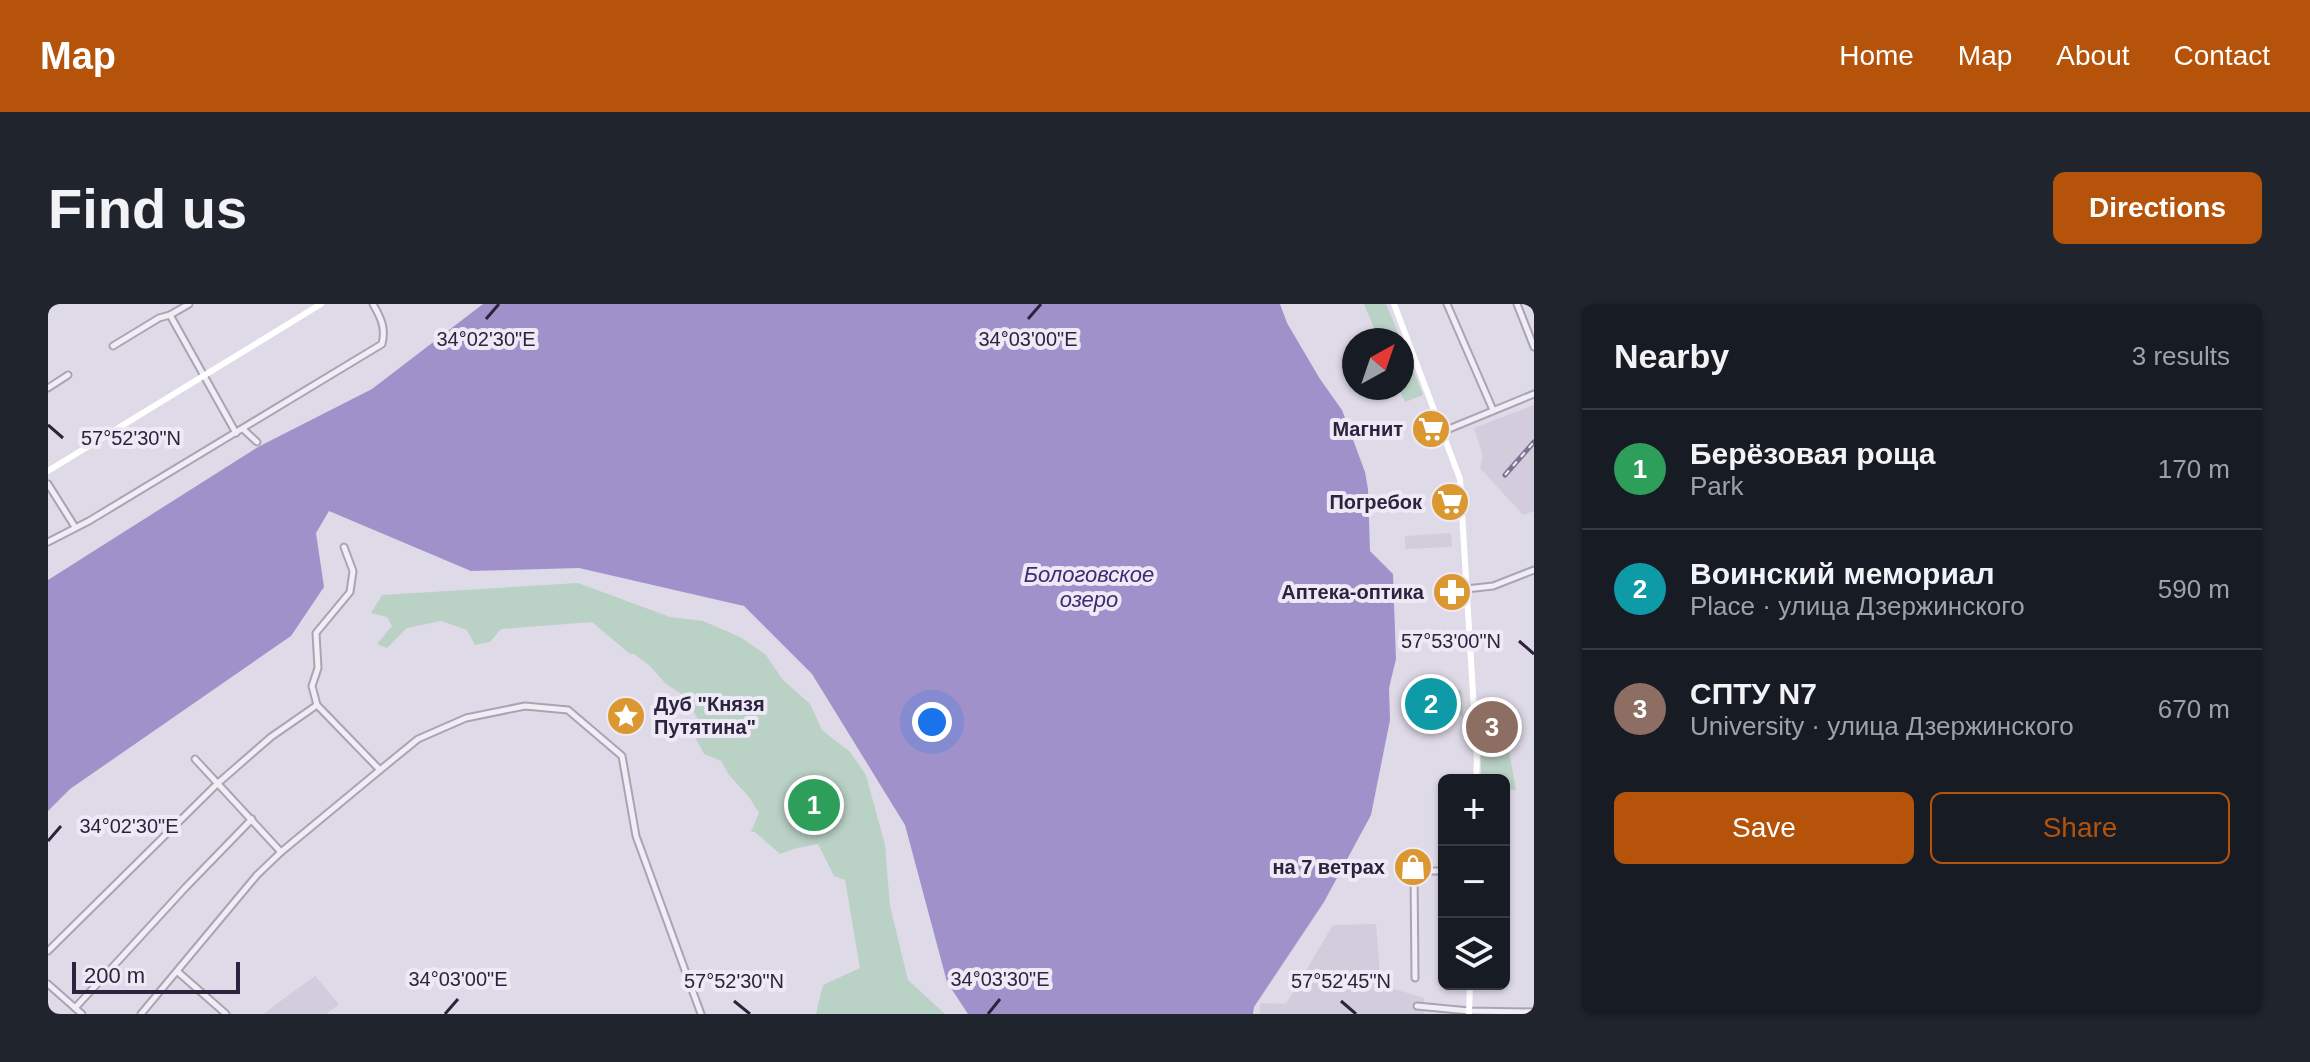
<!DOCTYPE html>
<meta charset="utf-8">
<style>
:root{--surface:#171b24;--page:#20242c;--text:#f1f3f6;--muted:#9ea1a6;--line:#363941;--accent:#b45309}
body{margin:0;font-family:Arial,sans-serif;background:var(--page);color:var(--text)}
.controls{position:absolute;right:24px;bottom:24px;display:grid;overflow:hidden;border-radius:12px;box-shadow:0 2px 6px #0004}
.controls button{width:72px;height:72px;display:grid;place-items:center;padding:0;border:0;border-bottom:2px solid var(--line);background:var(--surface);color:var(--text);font:40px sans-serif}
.compass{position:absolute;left:1294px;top:24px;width:72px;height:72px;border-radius:50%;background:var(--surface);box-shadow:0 2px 6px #0004;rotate:40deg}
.scale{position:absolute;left:24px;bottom:20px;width:168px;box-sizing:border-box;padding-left:8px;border:4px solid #2d233e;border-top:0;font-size:22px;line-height:28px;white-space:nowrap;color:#2d233e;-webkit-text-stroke:6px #ede9f5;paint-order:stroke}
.you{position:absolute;left:884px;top:418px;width:28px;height:28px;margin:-20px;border:6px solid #fff;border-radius:50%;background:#1a73e8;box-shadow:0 0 0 12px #1a73e833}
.badge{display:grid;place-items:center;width:52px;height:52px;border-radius:50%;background:var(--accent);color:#fff;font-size:26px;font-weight:700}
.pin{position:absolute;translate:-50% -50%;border:4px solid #fff;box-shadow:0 2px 8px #0006}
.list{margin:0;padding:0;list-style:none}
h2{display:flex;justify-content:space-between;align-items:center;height:104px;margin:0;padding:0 32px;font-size:34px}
h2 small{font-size:26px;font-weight:400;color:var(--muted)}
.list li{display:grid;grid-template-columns:52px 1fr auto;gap:24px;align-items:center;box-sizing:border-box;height:120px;padding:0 32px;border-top:2px solid var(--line)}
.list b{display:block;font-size:30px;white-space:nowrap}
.list p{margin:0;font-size:26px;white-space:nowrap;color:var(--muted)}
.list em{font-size:26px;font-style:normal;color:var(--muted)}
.actions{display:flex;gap:16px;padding:24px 32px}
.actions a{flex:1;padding:18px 0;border:2px solid var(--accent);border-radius:12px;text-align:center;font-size:28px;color:var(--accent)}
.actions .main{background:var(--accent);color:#fff}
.icon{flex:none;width:44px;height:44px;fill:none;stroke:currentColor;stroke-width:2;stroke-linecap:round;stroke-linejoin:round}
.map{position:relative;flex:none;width:1486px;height:710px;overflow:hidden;border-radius:12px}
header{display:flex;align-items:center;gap:48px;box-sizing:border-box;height:112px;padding:0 40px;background:var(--accent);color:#fff}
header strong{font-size:38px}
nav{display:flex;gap:44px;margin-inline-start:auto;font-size:28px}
.intro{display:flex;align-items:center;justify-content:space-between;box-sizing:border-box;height:192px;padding:0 48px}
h1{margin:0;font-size:56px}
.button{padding:20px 36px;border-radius:12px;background:var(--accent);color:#fff;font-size:28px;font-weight:700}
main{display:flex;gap:48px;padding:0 48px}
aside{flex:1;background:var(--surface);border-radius:12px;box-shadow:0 2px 6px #0004}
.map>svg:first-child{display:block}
.built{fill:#d2ccdc}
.green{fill:#bad1c6}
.water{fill:#a091cb}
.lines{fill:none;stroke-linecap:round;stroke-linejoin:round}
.street-casing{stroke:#aaa3b4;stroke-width:9}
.street{stroke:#f0edf5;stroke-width:5}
.secondary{stroke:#fff;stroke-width:6}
.rail-casing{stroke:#7e7292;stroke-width:5}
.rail{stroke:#ede9f5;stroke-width:2;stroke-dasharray:6;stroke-linecap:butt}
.ticks{fill:none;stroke:#2d233e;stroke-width:3}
.labels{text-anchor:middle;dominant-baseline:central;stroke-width:8;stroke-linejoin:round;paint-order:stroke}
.poi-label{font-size:20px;font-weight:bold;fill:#2d233e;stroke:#ede9f5;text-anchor:end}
.water-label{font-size:22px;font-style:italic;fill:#412a75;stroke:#ede9f5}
.ticks-label{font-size:20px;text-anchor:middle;fill:#2d233e;stroke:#ede9f5;stroke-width:8;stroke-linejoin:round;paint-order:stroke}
</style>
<header>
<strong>Map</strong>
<nav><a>Home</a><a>Map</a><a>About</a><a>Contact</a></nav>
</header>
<div class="intro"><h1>Find us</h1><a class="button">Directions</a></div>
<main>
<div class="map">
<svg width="1486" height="710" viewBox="0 0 1486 710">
<rect width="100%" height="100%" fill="#dfdae7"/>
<g class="built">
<polygon points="1486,101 1486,207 1475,211 1432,164 1435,152 1426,124"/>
<polygon points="1403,229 1404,243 1357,245 1357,232"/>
<polygon points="1328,620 1333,681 1376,694 1376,710 1212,710 1212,699 1238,700 1285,621"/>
<polygon points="267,672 291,700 278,710 215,710"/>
</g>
<g class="green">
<polygon points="1316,0 1338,0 1353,36 1331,36"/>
<polygon points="1354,38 1375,91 1357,98 1351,84 1354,84"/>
<polygon points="530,279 622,313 655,317 694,334 718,351 735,376 762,400 774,426 802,448 818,471 837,541 842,602 860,676 897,710 768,710 775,681 812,664 797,576 786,572 770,540 749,544 732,550 707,528 703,528 711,509 701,493 681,471 673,457 656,450 648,435 657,428 637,392 618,380 601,361 586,350 582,350 544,318 453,325 442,338 427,341 419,326 393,317 359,324 339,344 329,340 344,322 339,313 323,309 334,291"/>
<polygon points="1413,386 1415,412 1363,415 1362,390"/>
<polygon points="1433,447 1461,447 1468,486 1456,485 1456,476 1433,476"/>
</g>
<polygon class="water" points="435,0 1232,0 1239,19 1272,75 1294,106 1317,168 1320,185 1322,247 1345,270 1348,355 1341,384 1342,416 1323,511 1276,598 1206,703 1205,710 920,710 899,678 857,521 764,370 696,302 531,264 423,267 281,207 268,229 276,283 243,332 22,485 0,507 0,276 210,143 324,85"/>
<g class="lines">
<g class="street-casing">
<g id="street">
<polyline points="1399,0 1445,106"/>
<polyline points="1469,0 1486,43"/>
<polyline points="122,11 188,129"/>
<polyline points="65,42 111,14 122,11 141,0"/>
<polyline points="0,84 20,71"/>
<polyline points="195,125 209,138"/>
<polyline points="1396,127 1486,90"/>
<polyline points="0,180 27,223"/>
<path d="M0,238l41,-21 293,-177c4,-16 -1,-26 -9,-40"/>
<polyline points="296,243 305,267 302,288 268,329 270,364 264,382 269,401 332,466"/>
<polyline points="1418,285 1445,282 1486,266"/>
<polyline points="147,455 233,548"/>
<polyline points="1456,546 1457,546"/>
<polyline points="0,647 169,480 223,433 269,401"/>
<polyline points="130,668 178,710"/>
<polyline points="1367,674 1366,567 1396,567"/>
<polyline points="0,680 34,710"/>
<polyline points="1369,702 1421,707 1486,708"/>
<polyline points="27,704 138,583 204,515"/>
<polyline points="93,710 209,571 233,548 332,466 370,435 418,414 477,402 520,406 574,452 588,532 653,710"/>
</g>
</g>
<use href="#street" class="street"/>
<g class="secondary">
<polyline points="1346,0 1412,175 1429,456 1428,476"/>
<polyline points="0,167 273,0"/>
<polyline points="1421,710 1422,680"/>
</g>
<g class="rail-casing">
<polyline id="rail" points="1457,171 1486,138"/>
</g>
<use href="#rail" class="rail"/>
</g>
<path class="ticks" d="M438,15l13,-15M980,15l13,-15M0,121l15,13M1471,337l15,13M0,537l13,-15M686,697l16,13M1293,697l15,13M397,710l13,-15M940,710l12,-15"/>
<defs>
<g id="supermarket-disc" transform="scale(2)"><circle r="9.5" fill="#db9730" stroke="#ede9f5"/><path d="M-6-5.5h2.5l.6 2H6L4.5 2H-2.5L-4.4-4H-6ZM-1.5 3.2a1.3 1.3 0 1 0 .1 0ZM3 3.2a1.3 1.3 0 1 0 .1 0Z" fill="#fff"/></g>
<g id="pharmacy-disc" transform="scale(2)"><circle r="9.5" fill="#db9730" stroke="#ede9f5"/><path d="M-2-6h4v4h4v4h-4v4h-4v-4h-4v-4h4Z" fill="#fff"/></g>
<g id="sight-disc" transform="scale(2)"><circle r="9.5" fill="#db9730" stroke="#ede9f5"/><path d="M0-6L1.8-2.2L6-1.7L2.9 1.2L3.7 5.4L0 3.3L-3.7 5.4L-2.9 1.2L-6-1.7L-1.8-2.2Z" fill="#fff"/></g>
<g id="shop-disc" transform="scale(2)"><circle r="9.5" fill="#db9730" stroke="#ede9f5"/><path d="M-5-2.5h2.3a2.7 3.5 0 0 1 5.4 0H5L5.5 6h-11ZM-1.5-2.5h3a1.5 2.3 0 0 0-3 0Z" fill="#fff"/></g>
</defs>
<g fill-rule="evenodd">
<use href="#supermarket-disc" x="1383" y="125"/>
<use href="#supermarket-disc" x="1402" y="198"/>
<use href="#pharmacy-disc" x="1404" y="288"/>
<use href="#sight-disc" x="578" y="412"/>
<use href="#shop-disc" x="1365" y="563"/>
</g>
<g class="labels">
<g class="poi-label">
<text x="1355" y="125">Магнит</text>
<text x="1374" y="198">Погребок</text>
<text x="1376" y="288">Аптека-оптика</text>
<text x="606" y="400" text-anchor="start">Дуб "Князя<tspan x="606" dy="23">Путятина"</tspan></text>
<text x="1337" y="563">на 7 ветрах</text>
</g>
<g class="water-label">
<text x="1041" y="270">Бологовское<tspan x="1041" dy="25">озеро</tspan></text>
</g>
</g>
<g class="ticks-label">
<text x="438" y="42">34°02'30"E</text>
<text x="980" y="42">34°03'00"E</text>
<text x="83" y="141">57°52'30"N</text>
<text x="1403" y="344">57°53'00"N</text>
<text x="81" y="529">34°02'30"E</text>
<text x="410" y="682">34°03'00"E</text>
<text x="952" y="682">34°03'30"E</text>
<text x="686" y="684">57°52'30"N</text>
<text x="1293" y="684">57°52'45"N</text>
</g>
</svg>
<div class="controls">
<button>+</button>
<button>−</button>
<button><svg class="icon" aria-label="layers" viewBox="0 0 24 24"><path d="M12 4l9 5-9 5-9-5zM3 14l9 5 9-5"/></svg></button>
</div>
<svg class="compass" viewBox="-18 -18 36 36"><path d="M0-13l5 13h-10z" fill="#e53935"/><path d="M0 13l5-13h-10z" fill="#9ea1a6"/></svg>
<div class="scale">200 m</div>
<div class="you"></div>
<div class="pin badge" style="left:766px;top:501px;background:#2e9e5b">1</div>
<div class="pin badge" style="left:1383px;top:400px;background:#0f9aa8">2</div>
<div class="pin badge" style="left:1444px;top:423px;background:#8d6e63">3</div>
</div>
<aside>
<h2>Nearby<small>3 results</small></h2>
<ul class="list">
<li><span class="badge" style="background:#2e9e5b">1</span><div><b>Берёзовая роща</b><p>Park</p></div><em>170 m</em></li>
<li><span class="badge" style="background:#0f9aa8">2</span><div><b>Воинский мемориал</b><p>Place · улица Дзержинского</p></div><em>590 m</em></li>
<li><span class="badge" style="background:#8d6e63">3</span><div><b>СПТУ N7</b><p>University · улица Дзержинского</p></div><em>670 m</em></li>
</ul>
<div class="actions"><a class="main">Save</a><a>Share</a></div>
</aside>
</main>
